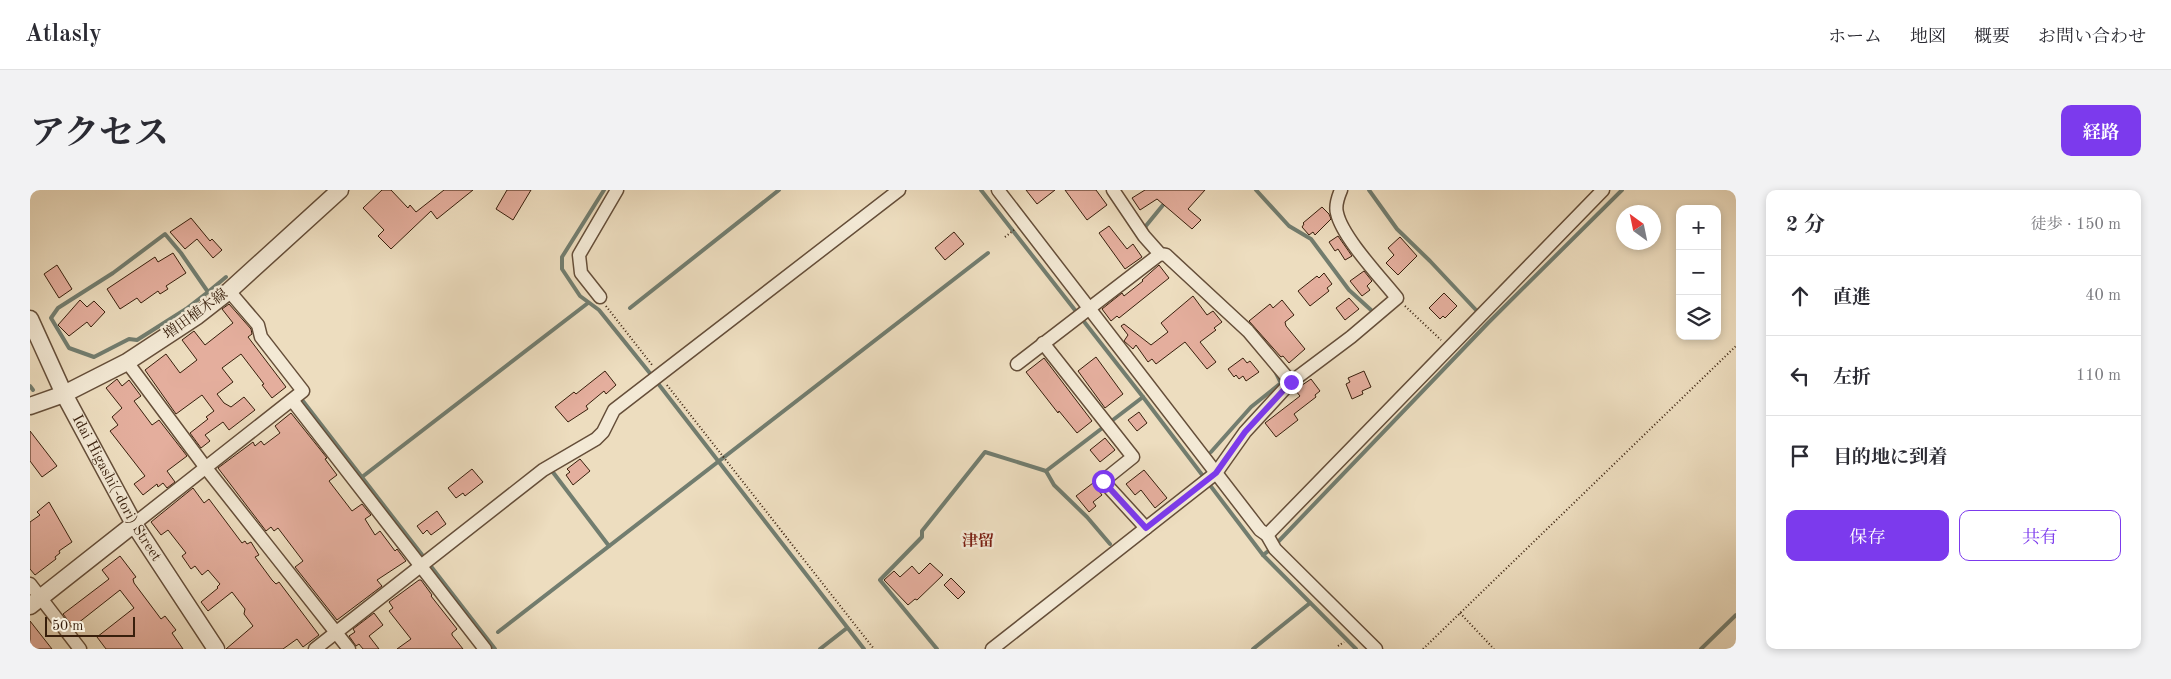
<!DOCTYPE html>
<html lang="ja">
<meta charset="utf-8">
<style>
:root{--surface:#fff;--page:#f2f2f3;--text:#2b2b33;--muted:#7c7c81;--line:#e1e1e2;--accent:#7c3aed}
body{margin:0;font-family:"Old Standard TT","Noto Serif JP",serif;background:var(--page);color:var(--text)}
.controls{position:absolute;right:15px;top:15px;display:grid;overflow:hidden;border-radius:10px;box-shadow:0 2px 8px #0003}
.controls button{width:45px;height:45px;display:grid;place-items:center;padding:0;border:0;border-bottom:1px solid var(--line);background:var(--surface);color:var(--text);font:25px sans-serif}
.compass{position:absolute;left:1586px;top:15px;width:45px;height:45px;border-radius:50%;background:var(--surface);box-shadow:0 2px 8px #0003;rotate:327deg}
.scale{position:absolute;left:15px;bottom:12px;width:90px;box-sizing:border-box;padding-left:5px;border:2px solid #381f0c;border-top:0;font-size:14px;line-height:18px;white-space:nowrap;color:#381f0c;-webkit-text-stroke:4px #f3e9d5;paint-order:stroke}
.stop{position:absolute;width:15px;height:15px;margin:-11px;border:4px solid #7c3aed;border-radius:50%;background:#fff}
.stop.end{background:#7c3aed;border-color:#fff;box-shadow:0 1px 5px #0008}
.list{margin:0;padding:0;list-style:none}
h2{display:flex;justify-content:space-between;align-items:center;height:65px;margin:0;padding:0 20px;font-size:21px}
h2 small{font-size:16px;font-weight:400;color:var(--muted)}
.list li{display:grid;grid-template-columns:32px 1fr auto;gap:15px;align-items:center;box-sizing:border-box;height:80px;padding:0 20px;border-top:1px solid var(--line)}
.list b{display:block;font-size:19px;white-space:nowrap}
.list em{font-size:16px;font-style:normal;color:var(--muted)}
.actions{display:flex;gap:10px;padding:15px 20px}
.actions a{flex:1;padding:11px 0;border:1px solid var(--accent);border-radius:10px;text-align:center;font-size:18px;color:var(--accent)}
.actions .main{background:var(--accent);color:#fff}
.icon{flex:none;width:28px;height:28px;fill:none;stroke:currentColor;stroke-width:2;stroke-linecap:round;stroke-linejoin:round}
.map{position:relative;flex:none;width:1706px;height:459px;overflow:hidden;border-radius:10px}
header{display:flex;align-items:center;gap:30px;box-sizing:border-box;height:70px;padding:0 25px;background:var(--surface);border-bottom:1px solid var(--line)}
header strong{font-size:24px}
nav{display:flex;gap:28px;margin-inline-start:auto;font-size:18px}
.intro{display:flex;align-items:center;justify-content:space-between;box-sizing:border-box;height:120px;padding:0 30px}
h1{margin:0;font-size:35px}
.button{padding:12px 22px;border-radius:10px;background:var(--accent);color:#fff;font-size:18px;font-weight:700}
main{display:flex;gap:30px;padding:0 30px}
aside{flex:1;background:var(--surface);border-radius:10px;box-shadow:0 2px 8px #0003}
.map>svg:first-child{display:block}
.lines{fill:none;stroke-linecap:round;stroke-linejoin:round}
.stream{stroke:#727d6f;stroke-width:4}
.building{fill:#e4ae9d;stroke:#381f0c}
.minor-casing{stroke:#654e39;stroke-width:15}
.tertiary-casing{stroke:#654e39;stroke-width:19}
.path{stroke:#381f0c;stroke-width:2;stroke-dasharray:1 2.5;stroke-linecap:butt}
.minor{stroke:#f3e9d5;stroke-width:12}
.tertiary{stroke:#f3e9d5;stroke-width:16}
.route{stroke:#7c3aed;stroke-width:6}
.labels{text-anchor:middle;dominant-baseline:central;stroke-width:5;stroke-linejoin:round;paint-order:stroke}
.street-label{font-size:15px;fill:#381f0c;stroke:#f3e9d5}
.neighbourhood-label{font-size:16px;font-weight:bold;fill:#7a1f14;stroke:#f3e9d5}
</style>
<header>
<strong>Atlasly</strong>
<nav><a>ホーム</a><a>地図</a><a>概要</a><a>お問い合わせ</a></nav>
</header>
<div class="intro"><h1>アクセス</h1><a class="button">経路</a></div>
<main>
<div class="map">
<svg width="1706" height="459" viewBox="0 0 1706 459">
<rect width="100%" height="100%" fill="#edddbf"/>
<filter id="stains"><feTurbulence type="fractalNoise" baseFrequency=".004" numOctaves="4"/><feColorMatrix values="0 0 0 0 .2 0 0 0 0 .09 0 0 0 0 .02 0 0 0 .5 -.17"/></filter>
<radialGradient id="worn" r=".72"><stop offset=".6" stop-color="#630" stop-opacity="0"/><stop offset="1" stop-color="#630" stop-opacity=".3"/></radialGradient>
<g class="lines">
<g class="stream">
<polyline points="574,0 532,67 532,79 550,106 569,120 623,187 834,459"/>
<polyline points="951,0 1113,207 1233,365"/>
<polyline points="1226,0 1259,36 1281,49 1319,100 1341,120"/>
<polyline points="1339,0 1367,39 1400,71 1446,120"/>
<polyline points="1116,39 1115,37 1133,15"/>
<polyline points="178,102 156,119 107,150 99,149 64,167 39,158 21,128 28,118 83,83 135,44 151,63 178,102 196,87"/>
<polyline points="600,118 749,0"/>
<polyline points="0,196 3,200"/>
<polyline points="269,206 465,459"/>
<polyline points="1181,262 1221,217 1251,193 1245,181"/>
<polyline points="522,281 579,356"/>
<polyline points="1016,281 1024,295 1057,327 1080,354"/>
<polyline points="332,287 558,113"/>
<polyline points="1246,354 1458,133 1592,0"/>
<polyline points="1241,359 1233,365 1326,459"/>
<polyline points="468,442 958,63"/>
<polyline points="790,459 817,438"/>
<polyline points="907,459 850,390 892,347 892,341 955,262 1016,281 1113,207"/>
<polyline points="1223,459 1280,413"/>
<polyline points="1671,459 1706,425"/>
</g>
</g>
<g class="building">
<polygon points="352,0 361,0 378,18 380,15 386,22 414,0 443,0 407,29 401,21 361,59 348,46 354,40 333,18"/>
<polygon points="477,0 501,0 483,30 466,19"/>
<polygon points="996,0 1025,0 1007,14"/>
<polygon points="1035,0 1066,0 1077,15 1057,30"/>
<polygon points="1115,0 1175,0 1158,19 1171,30 1162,39 1127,9 1110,20 1102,8"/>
<polygon points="1292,17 1299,24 1301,29 1285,45 1283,42 1279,45 1272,37 1274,34 1273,33"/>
<polygon points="161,28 180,51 182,49 192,60 183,68 167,49 155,59 140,42"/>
<polygon points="1079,36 1097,59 1103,54 1112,67 1095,79 1069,43"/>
<polygon points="924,42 934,54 915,70 905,58"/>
<polygon points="1308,46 1322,66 1315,70 1308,59 1305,61 1299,52"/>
<polygon points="1370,47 1387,66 1368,85 1356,73 1364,65 1358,58"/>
<polygon points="143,63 156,83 136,96 138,99 130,104 128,101 111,113 107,108 90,119 77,99 125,67 128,72"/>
<polygon points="27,75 42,99 29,108 14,84"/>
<polygon points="1129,75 1139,88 1089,128 1087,126 1081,131 1072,119 1092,103 1094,106 1113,91 1112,90"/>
<polygon points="1334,81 1342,91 1337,96 1340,100 1332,106 1320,91"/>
<polygon points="1294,83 1302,94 1297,98 1299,101 1280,116 1268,101 1287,86 1289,88"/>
<polygon points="1414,103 1427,116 1415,128 1413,126 1410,129 1399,118"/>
<polygon points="1163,106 1177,125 1183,121 1192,132 1184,138 1186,140 1170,152 1186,172 1177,179 1155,152 1126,174 1122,169 1118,172 1106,155 1103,159 1094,151 1098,145 1091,136 1094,134 1121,155 1138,142 1131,133"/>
<polygon points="1319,108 1329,119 1315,130 1306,118"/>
<polygon points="50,110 57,117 64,111 75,122 61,137 57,132 39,146 28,135"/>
<polygon points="1252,110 1264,125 1255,132 1256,136 1275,159 1259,173 1253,166 1251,167 1219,131 1240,114 1243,118"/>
<polygon points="199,114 221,139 222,144 218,147 256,197 242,208 232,195 234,194 211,164 192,178 203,192 187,204 194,213 201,217 214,207 225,220 199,240 193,232 175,245 180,251 171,258 160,243 178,229 176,227 184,221 172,205 146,224 115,180 136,164 150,183 167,170 152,150 164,141 175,155 203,133 192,119"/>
<polygon points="1066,167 1093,204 1075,218 1048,181"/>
<polygon points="1014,168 1062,231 1047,243 1029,221 1028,223 996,182"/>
<polygon points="1213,168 1217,173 1220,171 1229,182 1216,191 1213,186 1209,189 1206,185 1204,187 1198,179"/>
<polygon points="575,181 586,195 576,204 574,201 556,216 558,219 538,232 525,217 544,202 546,204"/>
<polygon points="1334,181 1341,197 1332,201 1333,204 1322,209 1316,194 1320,192 1318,188"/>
<polygon points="87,189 92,196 99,190 111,206 104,211 122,235 129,230 157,266 137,281 145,292 137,298 133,293 128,297 127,294 113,305 104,294 115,286 80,241 88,235 82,227 92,218 76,198"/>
<polygon points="1281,189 1290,201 1285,205 1286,207 1264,224 1268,230 1246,247 1235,233 1270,206 1265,200"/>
<polygon points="1109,222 1117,233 1107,241 1098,230"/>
<polygon points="261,223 297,268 295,269 307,285 299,291 322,321 332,314 341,325 335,329 345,345 350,341 365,361 367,359 376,371 347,390 352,396 307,430 265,377 273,371 248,338 244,341 241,337 236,341 188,278 223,252 225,256 231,251 234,255 250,243 245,236"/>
<polygon points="0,241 27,276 12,287 0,271"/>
<polygon points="1075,248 1085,260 1070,272 1060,260"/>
<polygon points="550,269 560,281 543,295 536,285 540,282 537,279"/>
<polygon points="442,279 453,292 435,306 433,303 426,308 418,298"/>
<polygon points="1114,280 1137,308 1125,318 1111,300 1105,305 1096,294"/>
<polygon points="1063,293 1072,305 1063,312 1066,316 1059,322 1046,306"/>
<polygon points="163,298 174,313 179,309 212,353 215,351 217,354 221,352 229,365 225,367 242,390 246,394 249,392 289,445 273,457 267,449 253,459 196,459 223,436 214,424 215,419 202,402 178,421 171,412 188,398 187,397 190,394 178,380 172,385 165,376 161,379 152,366 156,363 138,340 131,345 121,332"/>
<polygon points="19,312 42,352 29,361 30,363 25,367 26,369 5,385 0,379 0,332 10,325 7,322"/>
<polygon points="407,321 416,334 401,345 397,340 393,344 387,336"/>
<polygon points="90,366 106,387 103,389 104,393 131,429 135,426 146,440 142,443 153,459 76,459 67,447 104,418 90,400 43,437 33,424 79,389 72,380"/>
<polygon points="900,373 913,385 887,410 885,409 878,415 854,390 864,381 870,387 882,376 889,384"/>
<polygon points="921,388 935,402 928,409 914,395"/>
<polygon points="389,390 391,390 402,405 401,406 427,439 422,443 422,445 433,459 367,459 381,449 359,421 363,418 359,412"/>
<polygon points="344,423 353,435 339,446 349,459 333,459 329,454 326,456 319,446 325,442 323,439"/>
<polygon points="0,431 22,459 0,459"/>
</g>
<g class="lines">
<g class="minor-casing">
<g id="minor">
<polyline points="968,0 1230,340 1237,345 1245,359 1346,459"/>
<polyline points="1083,0 1114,46 1130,64 1136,65 1218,141 1261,192"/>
<polyline points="570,107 551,83 549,65 587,0"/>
<polyline points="1013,153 1103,267 1073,291 1116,338"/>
<polyline points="97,172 176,278 319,459"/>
<polyline points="987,174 1130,64"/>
<polyline points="262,210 455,459"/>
<polyline points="104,334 273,201 231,147 228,135 199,101"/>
<polyline points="1237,345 1573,0"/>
<polyline points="0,394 50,459"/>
<polyline points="285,459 513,280 566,249 573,242 584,220 869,0"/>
<path d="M962,459l224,-176 29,-41 46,-50 60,-45 46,-39c-16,-20 -55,-61 -60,-85 -2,-7 1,-16 4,-23"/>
</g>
</g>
<g class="tertiary-casing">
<g id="tertiary">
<path id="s1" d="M0,129l34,75 70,130 82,125"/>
<polyline points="0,216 34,204 97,172 167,126 199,101 310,0"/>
<polyline points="0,416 104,334"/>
</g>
</g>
<g class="path">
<polyline points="975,47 984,40"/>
<polyline points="576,116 622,175"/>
<polyline points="1375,116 1411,150"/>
<polyline points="637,195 844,459"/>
<polyline points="1430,423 1464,459"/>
<polyline points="1308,456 1314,452"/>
<polyline points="1393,459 1706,156"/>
</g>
<use href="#minor" class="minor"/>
<use href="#tertiary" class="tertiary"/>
</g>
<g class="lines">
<polyline class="route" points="1073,291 1116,338 1186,283 1215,242 1261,192"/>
</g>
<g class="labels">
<g class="street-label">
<text transform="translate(166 125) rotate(-36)">増田植木線</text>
<text stroke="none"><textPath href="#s1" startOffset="190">Idai Higashi(-dori) Street</textPath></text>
</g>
<g class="neighbourhood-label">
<text x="948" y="352">津留</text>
</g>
</g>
<rect width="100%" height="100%" filter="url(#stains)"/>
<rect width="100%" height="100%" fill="url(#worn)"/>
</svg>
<div class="controls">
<button>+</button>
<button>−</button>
<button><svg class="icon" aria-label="layers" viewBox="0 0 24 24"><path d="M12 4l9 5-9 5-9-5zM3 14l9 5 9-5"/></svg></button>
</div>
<svg class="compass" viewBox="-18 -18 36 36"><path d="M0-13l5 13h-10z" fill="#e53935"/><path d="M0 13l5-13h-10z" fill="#7c7c81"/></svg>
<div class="scale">50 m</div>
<div class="stop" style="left:1073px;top:291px"></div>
<div class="stop end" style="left:1261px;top:192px"></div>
</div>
<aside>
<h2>2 分<small>徒歩 · 150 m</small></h2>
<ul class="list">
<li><svg class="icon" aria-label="ahead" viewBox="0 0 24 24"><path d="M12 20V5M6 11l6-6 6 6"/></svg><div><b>直進</b></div><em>40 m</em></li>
<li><svg class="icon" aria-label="left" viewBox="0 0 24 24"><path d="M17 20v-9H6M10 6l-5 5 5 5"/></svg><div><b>左折</b></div><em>110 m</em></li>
<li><svg class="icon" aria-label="arrive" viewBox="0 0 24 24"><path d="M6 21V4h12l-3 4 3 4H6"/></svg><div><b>目的地に到着</b></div></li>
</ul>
<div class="actions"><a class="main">保存</a><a>共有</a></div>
</aside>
</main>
